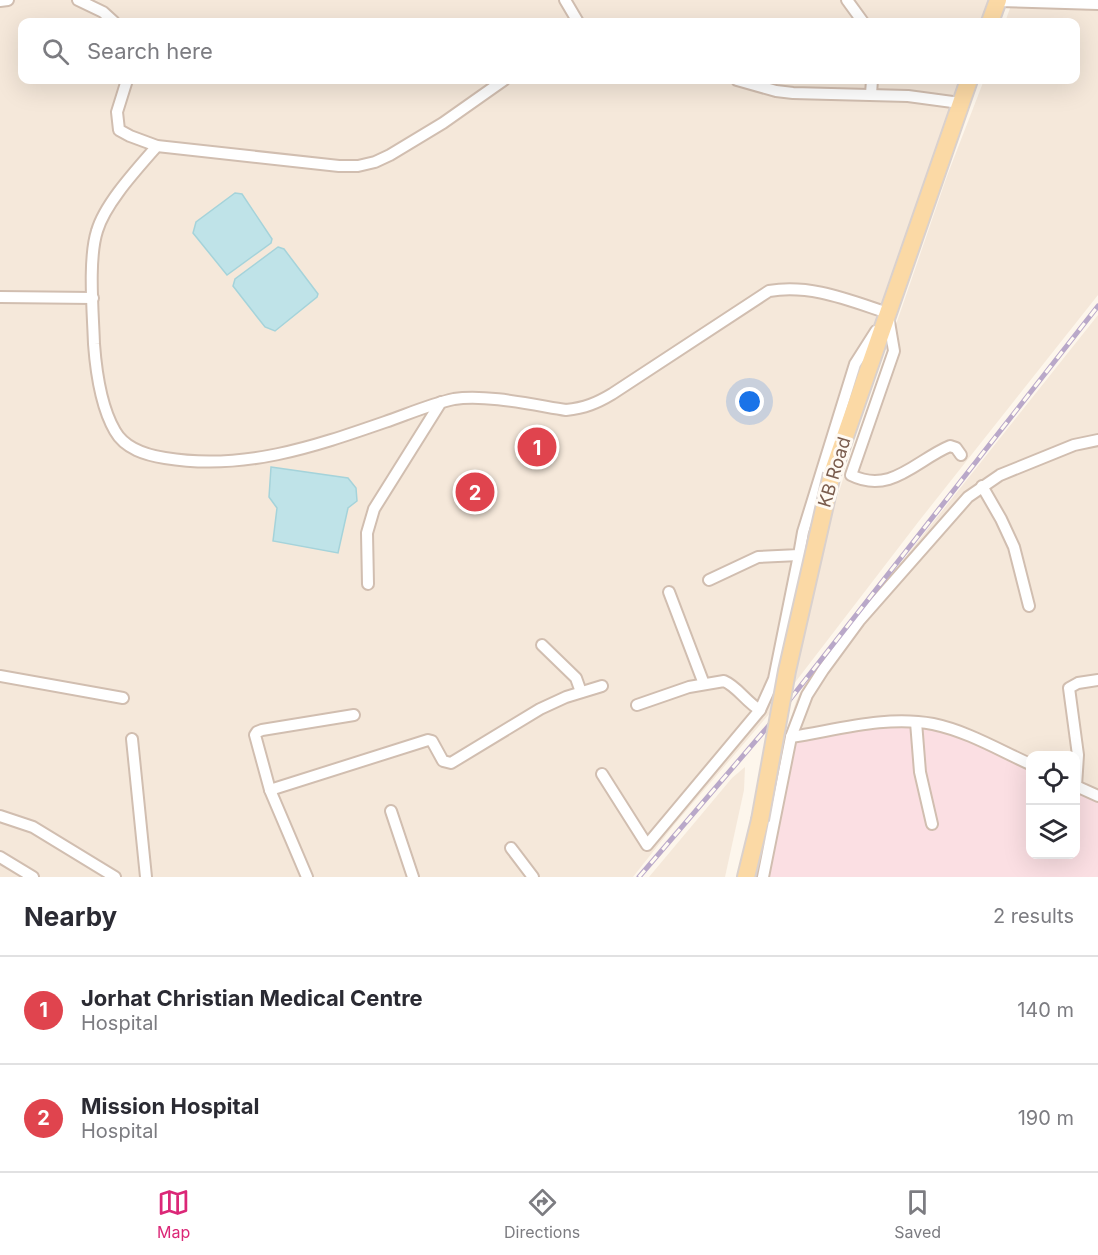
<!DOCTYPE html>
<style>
:root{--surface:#fff;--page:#f7f7f7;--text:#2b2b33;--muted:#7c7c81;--line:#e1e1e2;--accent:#db2777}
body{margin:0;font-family:Inter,sans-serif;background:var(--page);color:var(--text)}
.controls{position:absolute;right:18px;bottom:18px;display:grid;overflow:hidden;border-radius:12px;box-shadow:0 6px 24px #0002}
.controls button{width:54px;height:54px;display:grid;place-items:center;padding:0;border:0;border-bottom:2px solid var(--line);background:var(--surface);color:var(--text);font:30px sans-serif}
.you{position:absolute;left:750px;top:402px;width:21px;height:21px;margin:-15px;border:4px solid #fff;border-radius:50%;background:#1a73e8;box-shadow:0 0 0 9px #1a73e833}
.badge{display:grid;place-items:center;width:39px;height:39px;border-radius:50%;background:var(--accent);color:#fff;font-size:20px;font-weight:700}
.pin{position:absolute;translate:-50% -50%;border:3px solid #fff;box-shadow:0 2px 6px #0006}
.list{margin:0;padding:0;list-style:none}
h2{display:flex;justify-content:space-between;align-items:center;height:78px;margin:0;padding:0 24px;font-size:26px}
h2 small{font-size:20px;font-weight:400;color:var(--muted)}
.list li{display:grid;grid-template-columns:39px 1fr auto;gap:18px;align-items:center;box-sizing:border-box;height:108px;padding:0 24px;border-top:2px solid var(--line)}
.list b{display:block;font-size:22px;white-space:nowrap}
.list p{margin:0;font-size:20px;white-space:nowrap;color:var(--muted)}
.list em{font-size:20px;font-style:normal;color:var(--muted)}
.icon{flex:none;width:33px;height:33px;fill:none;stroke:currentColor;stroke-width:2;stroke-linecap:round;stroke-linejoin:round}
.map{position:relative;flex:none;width:1098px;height:877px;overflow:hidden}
.search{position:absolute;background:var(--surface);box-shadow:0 6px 24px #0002;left:18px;right:18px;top:18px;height:66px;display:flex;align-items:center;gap:15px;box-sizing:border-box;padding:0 21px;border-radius:12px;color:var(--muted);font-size:22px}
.sheet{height:294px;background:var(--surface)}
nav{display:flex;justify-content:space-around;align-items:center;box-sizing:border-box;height:84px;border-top:2px solid var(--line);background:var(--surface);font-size:16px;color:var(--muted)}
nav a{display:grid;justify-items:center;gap:3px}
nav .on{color:var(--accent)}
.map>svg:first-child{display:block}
.residential{fill:#f5e8da}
.medical{fill:#fbdfe3}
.water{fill:#bfe3e8;stroke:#a5d3da;stroke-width:1.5}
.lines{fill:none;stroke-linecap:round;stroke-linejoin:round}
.street-casing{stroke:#d1beb0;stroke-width:14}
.primary-casing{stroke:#dad1cd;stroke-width:20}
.street{stroke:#fff;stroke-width:10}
.primary{stroke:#fbd9a5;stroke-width:16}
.rail-casing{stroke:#b9a8c9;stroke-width:5}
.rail{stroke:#fffaf3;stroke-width:3;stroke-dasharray:9;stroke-linecap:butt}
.primary-bridge-casing{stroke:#dad1cd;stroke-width:20;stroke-linecap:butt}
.primary-bridge{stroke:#fbd9a5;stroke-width:16}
.labels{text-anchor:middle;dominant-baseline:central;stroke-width:6;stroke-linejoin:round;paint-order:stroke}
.street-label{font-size:18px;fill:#7a5c4d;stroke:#fffaf3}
</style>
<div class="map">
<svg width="1098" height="877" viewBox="0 0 1098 877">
<rect width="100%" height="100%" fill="#fdf6ec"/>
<g class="residential">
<polygon points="0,0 995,0 987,22 22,22 22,80 965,80 885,314 776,706 675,824 633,877 0,877"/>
<polygon points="1013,0 1098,0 1098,295 919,521 790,689 833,510 845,473 947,176 984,80 1076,80 1076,22 1005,22"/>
<polygon points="1098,315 1098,802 1076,791 1076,756 1030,756 1030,769 904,727 864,730 818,737 783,746 796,701 806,682"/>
<polygon points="745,767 744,790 725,877 649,877 732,778"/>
</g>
<polygon class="medical" points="903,727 933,730 958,737 986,747 1030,769 1030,854 1076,854 1076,791 1098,802 1098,877 756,877 774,780 783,746 818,737 864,730"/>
<g class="water">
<polygon points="235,193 242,194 272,239 271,243 227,275 193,233 196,222"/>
<polygon points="278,247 284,249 318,294 317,297 275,331 265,327 233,286 235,279"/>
<polygon points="271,467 348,478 356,488 357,501 348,508 338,553 273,541 277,508 269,497"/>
</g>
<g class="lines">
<g class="street-casing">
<g id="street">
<polyline points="78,0 103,12 114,22"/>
<polyline points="565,0 578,22"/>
<polyline points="847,0 863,22"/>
<polyline points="0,1 8,0"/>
<polyline points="998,1 1098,4"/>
<polyline points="127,80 117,112 119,130 130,136 157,146 339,166 358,166 375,162 390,155 443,123 504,80"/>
<polyline points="737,80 776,91 793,93 908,96 960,103"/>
<polyline points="871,94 872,80"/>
<path d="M157,146c-19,22 -52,57 -60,85 -9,28 -4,82 -3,113 2,27 7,63 21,87 10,18 31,24 50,27 78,13 148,-11 220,-36 23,-8 46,-18 69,-23 32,-5 80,6 112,11 19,-2 31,-7 46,-16l157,-103c42,-7 79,9 119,22"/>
<polyline points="0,297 93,298"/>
<path d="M888,316l6,35 -43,124c40,20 65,-15 99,-29l6,2 5,7"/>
<polyline points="982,486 1001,519 1014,547 1029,606"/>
<polyline points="709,580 758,557 799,555 803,532 855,364 876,331"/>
<polyline points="368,584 367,533 374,509 441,402"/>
<polyline points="669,592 704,684"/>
<polyline points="542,645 576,678 581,692"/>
<polyline points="0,676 123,698"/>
<path d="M637,705l52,-18 35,-6c14,6 22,21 36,29"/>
<polyline points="916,722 920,772 932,824"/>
<polyline points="791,737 807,695 823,670 859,621 968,497 1000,475 1074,445 1098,440"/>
<polyline points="132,739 146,877"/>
<polyline points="602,774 647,845 760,710 774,679 799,555"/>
<polyline points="1076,786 1078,755 1069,688 1078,683 1098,680"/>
<polyline points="1076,786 1098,796"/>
<polyline points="270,790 428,740 432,741 443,761 451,763 540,709 566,697 602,686"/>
<polyline points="391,811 413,877"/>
<polyline points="0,816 33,827 115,877"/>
<polyline points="511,848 533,877"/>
<polyline points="0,857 33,877"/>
<polyline points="307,877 270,790 255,735 257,732 262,730 354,715"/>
<path d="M763,877l28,-140c46,-7 95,-22 142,-13 34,7 66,26 97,40"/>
</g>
</g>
<g class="primary-casing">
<g id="primary">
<polyline points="990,22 998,0"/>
<polyline points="832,474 969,80"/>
<polyline points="746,877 760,820"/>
</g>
</g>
<use href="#street" class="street"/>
<use href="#primary" class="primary"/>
<g class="rail-casing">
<polyline id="rail" points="639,877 777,716 1098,306"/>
</g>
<use href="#rail" class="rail"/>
<g class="primary-bridge-casing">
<polyline id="primary-bridge" points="760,820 787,671 832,474"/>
</g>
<use href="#primary-bridge" class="primary-bridge"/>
</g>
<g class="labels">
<g class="street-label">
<text transform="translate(834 472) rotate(-73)">KB Road</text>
</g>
</g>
</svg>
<div class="controls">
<button><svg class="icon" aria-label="locate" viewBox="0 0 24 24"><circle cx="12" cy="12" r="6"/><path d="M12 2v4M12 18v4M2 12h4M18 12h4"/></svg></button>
<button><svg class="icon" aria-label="layers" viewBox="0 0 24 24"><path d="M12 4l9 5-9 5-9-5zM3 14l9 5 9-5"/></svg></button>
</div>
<div class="you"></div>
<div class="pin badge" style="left:537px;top:447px;background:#e0444e">1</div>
<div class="pin badge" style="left:475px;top:492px;background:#e0444e">2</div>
<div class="search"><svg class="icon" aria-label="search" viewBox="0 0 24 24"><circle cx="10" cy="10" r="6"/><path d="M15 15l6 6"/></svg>Search here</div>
</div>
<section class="sheet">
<h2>Nearby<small>2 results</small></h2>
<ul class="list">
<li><span class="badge" style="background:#e0444e">1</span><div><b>Jorhat Christian Medical Centre</b><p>Hospital</p></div><em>140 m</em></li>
<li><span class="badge" style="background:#e0444e">2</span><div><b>Mission Hospital</b><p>Hospital</p></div><em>190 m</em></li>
</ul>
</section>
<nav>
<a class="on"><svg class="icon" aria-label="map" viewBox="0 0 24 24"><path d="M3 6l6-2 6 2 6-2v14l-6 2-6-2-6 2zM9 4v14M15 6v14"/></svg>Map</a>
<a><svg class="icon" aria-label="directions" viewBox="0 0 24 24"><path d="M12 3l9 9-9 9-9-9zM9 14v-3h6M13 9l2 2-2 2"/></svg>Directions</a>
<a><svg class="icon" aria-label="saved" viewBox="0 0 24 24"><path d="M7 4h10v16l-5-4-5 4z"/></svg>Saved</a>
</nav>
